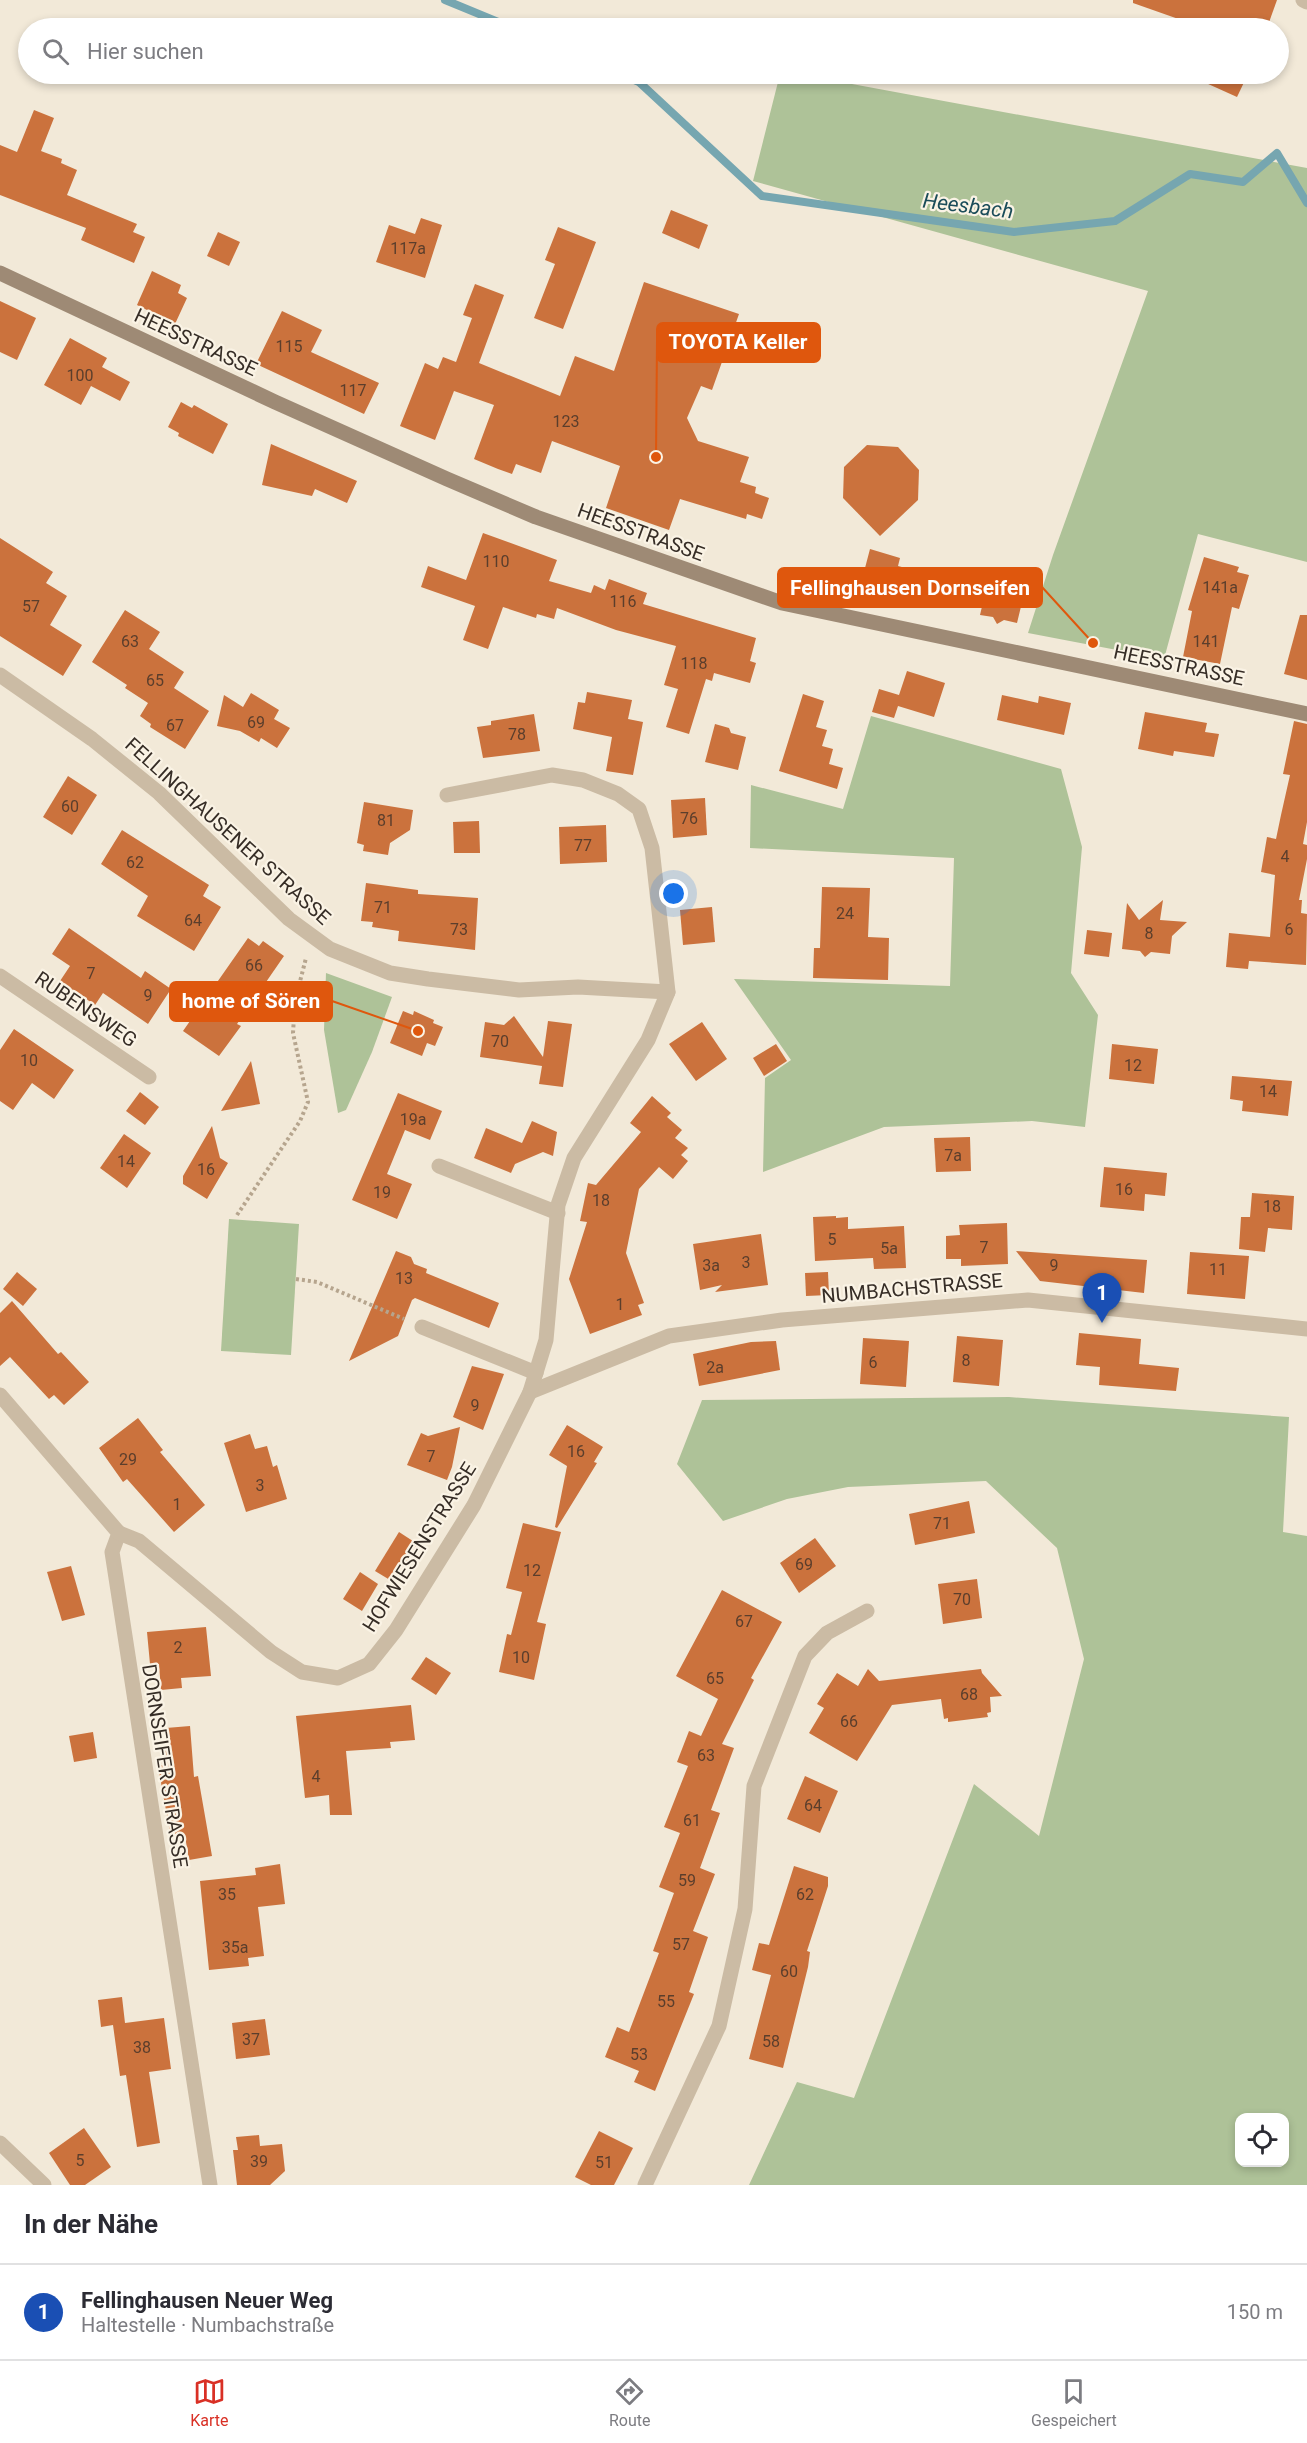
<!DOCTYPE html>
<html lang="de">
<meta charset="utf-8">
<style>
:root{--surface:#fff;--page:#f7f7f7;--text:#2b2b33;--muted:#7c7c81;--line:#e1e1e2;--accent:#d93025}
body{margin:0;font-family:Roboto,sans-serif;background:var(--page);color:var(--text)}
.controls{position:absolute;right:18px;bottom:18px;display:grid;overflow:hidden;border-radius:12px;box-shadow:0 3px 9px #0003}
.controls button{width:54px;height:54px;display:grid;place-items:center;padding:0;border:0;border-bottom:2px solid var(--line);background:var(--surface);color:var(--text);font:30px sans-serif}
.you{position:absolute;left:674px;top:894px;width:21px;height:21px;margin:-15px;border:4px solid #fff;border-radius:50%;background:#1a73e8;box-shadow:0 0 0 9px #1a73e833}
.badge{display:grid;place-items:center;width:39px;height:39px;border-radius:50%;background:var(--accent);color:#fff;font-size:20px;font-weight:700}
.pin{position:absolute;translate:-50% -50px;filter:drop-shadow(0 2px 3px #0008)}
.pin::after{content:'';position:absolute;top:32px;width:21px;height:18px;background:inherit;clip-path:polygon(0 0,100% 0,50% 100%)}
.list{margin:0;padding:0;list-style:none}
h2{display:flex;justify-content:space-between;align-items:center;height:78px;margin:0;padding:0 24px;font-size:26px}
h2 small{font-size:20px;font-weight:400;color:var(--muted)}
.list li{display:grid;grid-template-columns:39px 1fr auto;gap:18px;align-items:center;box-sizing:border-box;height:96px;padding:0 24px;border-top:2px solid var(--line)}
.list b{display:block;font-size:22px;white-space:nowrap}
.list p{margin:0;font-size:20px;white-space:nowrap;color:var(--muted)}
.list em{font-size:20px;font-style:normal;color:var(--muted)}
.icon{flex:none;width:33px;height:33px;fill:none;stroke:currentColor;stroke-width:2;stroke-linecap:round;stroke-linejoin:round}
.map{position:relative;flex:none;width:1307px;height:2185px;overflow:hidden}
.search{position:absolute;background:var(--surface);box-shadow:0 3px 9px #0003;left:18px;right:18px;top:18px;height:66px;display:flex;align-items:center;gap:15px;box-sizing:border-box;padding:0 21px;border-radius:33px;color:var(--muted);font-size:22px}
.sheet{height:174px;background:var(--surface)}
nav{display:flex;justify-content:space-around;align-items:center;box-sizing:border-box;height:84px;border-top:2px solid var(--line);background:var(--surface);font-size:16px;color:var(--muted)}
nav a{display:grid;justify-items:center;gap:3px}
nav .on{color:var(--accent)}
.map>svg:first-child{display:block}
.green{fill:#aec298;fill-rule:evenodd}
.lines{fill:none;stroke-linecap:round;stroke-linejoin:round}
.stream{stroke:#76a6b0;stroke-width:8}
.building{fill:#cb723d}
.path{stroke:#b6a58e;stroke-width:4;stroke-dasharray:3 3;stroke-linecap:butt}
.minor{stroke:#cbbba4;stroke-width:15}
.secondary{stroke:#9e8a75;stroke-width:15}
.labels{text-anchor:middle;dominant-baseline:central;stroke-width:4.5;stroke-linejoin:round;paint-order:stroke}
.number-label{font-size:16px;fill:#5b3e2c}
.street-label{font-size:20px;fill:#362d26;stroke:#faf3e5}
.water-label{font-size:21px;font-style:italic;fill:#1a4c59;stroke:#faf3e5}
.leader{fill:none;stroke:#df570d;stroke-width:2}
.callout-dot{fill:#df570d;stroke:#faf3e5;stroke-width:2}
.callout{fill:#df570d;stroke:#df570d;stroke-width:2}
.callout-label{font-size:21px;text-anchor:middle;font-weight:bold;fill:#fff}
</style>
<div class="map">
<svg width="1307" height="2185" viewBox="0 0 1307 2185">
<rect width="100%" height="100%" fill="#f2e9d8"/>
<g class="green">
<polygon points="780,74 798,74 1307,168 1307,562 1198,534 1164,659 1028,633 1053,555 1148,291 753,181"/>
<polygon points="871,716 1061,769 1082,847 1071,973 1098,1015 1085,1127 1032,1121 884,1127 763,1172 765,1078 791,1060 734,979 950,986 954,858 750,848 751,785 843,809"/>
<polygon points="326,973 392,997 372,1052 346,1110 338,1113 324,1030"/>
<polygon points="229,1219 299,1224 291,1355 221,1351"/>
<path d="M1009,1397l280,20 -6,115 24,4v649h-558l48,-103 57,16 120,-314 65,52 45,-177 -27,-111 -71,-67 -138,6 -61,12 -64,22 -46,-57 25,-64zM1240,2118h44v44h-44z"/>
</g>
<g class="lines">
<g class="stream">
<polyline points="445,0 513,28"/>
<polyline points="620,74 639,82 762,196 1014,232 1115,221 1190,174 1243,182 1277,153 1307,203"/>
</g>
</g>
<g class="building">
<polygon points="1133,0 1277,0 1267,28 1204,28 1133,3"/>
<polygon points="1186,74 1248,74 1237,97"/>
<polygon points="34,110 54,118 41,151 62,159 61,163 77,170 67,195 137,224 133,232 145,237 134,263 81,240 86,228 0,195 0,145 17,152"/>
<polygon points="671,210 708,225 699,249 662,233"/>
<polygon points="421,218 442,225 425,278 376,262 389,225 415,234"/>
<polygon points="558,227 596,242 563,329 534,318 555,264 545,260"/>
<polygon points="218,232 240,242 229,266 207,256"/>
<polygon points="152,271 181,285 178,293 187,298 175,324 137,305"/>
<polygon points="644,282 739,314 712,390 701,386 687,418 698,441 749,457 740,482 756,487 755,493 769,498 762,519 747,514 746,519 680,499 669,530 606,508 620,466 552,441 541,473 516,464 512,474 498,469 474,459 494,405 454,391 435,440 400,426 425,363 438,369 443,357 456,362 472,318 463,315 475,284 504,295 479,363 560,396 575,356 614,371"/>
<polygon points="0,301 36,318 17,360 0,352"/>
<polygon points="282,311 322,330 311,352 379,383 364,414 256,364"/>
<polygon points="70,338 107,358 102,367 130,382 120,401 91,386 81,405 44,385"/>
<polygon points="181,402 192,408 194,405 228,424 213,454 178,436 179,433 168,427"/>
<polygon points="271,444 357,481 347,503 315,489 312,496 262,485"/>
<polygon points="867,445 898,447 919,470 918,500 880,536 843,498 844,467"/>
<polygon points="483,533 557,560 549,581 591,593 594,585 605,590 609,579 647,593 643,604 756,638 750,661 756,663 750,683 714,673 712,681 706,679 689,734 666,727 678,689 664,685 676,646 616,630 557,608 554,619 537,614 536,618 503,607 488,649 463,640 475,606 421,587 428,566 466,580"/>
<polygon points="0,538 53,572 46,583 67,596 50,625 82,645 63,676 0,636"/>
<polygon points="870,549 900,558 898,566 917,571 911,594 897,590 895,596 860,587"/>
<polygon points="1204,557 1239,567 1237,572 1249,575 1239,609 1232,607 1220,664 1183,657 1192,611 1188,610"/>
<polygon points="988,581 1025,590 1017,623 1004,620 997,624 993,617 980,615"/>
<polygon points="125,610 160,632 149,649 184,672 174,688 209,711 185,749 150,727 151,724 140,716 148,703 125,688 127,685 92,662"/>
<polygon points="1300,615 1307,615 1307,680 1284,674"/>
<polygon points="907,671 945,683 934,717 898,706 894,718 872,712 879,689 899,695"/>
<polygon points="587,692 632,700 628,719 643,722 633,775 606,771 612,737 573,729 578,702 585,703"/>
<polygon points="251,693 279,710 274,719 290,728 277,748 261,738 259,742 240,731 217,726 224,695 243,707"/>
<polygon points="803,694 824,701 816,727 827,730 822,746 833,749 829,764 843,768 837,789 779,771"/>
<polygon points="1002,695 1038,703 1039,696 1071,703 1064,735 997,720"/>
<polygon points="1145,712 1207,723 1205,732 1219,734 1214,757 1174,751 1173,756 1138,749"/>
<polygon points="534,714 540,751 483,758 477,727 491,725 491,721"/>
<polygon points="1294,721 1307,724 1307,822 1303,844 1307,845 1307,859 1299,900 1302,900 1301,913 1307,914 1306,965 1249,961 1248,969 1226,967 1229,933 1270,937 1275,875 1261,872 1267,837 1276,839 1281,815 1290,775 1283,774"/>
<polygon points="715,724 729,728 731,733 746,737 738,770 705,762"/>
<polygon points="68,776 97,795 72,835 43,817"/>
<polygon points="705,798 707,835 673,838 671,800"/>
<polygon points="364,802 413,810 410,830 390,843 388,855 363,851 364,845 357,843"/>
<polygon points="479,821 480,853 454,853 453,822"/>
<polygon points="606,825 607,862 560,864 559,827"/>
<polygon points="122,830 209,885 203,896 221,907 194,951 137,916 148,896 101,864"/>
<polygon points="366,883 418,890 418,894 478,898 475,950 398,941 399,931 372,927 373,922 361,921"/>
<polygon points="822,887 870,888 868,937 889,938 888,980 813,978 814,948 820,948"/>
<polygon points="1163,900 1160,920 1187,922 1172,936 1170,954 1151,952 1145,957 1140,951 1122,949 1127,903 1139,920"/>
<polygon points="712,907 715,942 683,945 680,910"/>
<polygon points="69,928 141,978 145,971 171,989 148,1024 103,993 95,1005 60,981 70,966 52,954"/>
<polygon points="1087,930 1112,933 1109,957 1084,954"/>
<polygon points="248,938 259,946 263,941 284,956 237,1024 241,1026 219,1056 183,1031"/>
<polygon points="403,1011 413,1015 414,1011 434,1020 433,1023 443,1027 435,1046 427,1043 422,1056 390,1043"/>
<polygon points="514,1016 543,1057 548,1021 572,1024 563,1087 539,1084 542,1066 480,1057 485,1022 504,1025"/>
<polygon points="702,1022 727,1059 696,1081 669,1044"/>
<polygon points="14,1029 74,1070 54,1099 32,1083 13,1110 0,1101 0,1050"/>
<polygon points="776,1044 787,1061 764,1076 753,1058"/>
<polygon points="1112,1044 1158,1049 1154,1084 1109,1079"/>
<polygon points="251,1061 260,1104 221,1111"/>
<polygon points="1232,1076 1292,1081 1288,1116 1242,1111 1243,1101 1230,1099"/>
<polygon points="140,1092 159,1107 145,1125 126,1111"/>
<polygon points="398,1093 442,1111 430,1140 405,1130 387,1174 412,1184 397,1219 352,1200"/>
<polygon points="652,1096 671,1113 667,1117 682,1130 675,1138 688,1148 681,1155 688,1161 673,1179 659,1167 639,1189 626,1253 644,1303 638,1305 642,1315 590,1334 569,1279 587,1222 580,1221 588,1183 596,1185 641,1132 630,1123"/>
<polygon points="532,1121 557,1132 553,1156 543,1152 515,1164 511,1173 474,1158 486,1128 522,1143"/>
<polygon points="212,1126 220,1158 228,1163 207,1199 183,1184 183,1176"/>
<polygon points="124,1134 151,1153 127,1188 100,1168"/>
<polygon points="970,1137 971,1171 936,1172 934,1138"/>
<polygon points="1104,1167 1167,1173 1165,1196 1145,1194 1144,1211 1100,1207"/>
<polygon points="1252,1193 1294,1196 1292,1230 1268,1228 1265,1252 1239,1249 1241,1217 1250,1217"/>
<polygon points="836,1216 836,1218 848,1217 848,1229 904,1226 906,1268 874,1269 873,1258 815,1261 813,1217"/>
<polygon points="1007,1223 1008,1264 961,1266 961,1259 946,1259 946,1236 960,1235 959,1225"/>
<polygon points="761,1234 768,1285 715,1292 722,1285 700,1290 693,1244"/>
<polygon points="396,1251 411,1257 414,1264 427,1269 426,1273 499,1303 489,1328 415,1298 412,1300 398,1336 349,1361"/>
<polygon points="1016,1251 1147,1260 1144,1293 1040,1281"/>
<polygon points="1190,1252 1249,1256 1245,1299 1187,1294"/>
<polygon points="17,1272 37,1289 23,1306 3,1289"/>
<polygon points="828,1272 829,1295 806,1296 805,1273"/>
<polygon points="12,1301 58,1354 61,1352 89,1382 64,1405 54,1395 49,1399 10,1357 0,1366 0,1313"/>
<polygon points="1079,1333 1141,1339 1139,1364 1179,1368 1176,1391 1099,1385 1100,1367 1076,1365"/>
<polygon points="957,1336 1003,1340 999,1386 953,1382"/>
<polygon points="863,1338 909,1341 906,1387 860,1384"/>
<polygon points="776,1341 780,1370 699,1386 693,1354 751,1342"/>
<polygon points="472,1366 504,1374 483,1430 453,1417"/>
<polygon points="138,1418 163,1450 160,1452 205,1505 174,1532 127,1479 123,1482 99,1448"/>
<polygon points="567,1425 603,1447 594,1462 597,1463 557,1528 555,1527 567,1466 549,1455"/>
<polygon points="460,1427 452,1467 447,1480 407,1465 421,1433 428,1436"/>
<polygon points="250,1434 255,1449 267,1446 273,1467 277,1465 287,1499 246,1512 224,1443"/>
<polygon points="969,1501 975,1533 915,1545 909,1514"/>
<polygon points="523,1523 561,1532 537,1622 546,1624 534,1680 499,1672 507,1634 511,1635 522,1592 506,1588"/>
<polygon points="399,1532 419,1545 395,1583 375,1571"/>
<polygon points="815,1538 836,1566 799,1593 780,1563"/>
<polygon points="71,1566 85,1615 62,1621 47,1572"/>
<polygon points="360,1572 378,1584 362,1611 343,1599"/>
<polygon points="977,1579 982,1618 943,1624 938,1584"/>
<polygon points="722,1590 782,1622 751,1678 754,1680 722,1744 734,1748 711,1810 720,1813 700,1868 715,1874 693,1931 708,1937 689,1992 694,1994 655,2091 634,2082 639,2071 605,2057 617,2027 629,2032 659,1953 653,1951 674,1893 659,1887 680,1833 664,1827 688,1766 677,1762 689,1731 701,1736 718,1699 676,1676"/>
<polygon points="206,1627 211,1676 181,1678 182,1688 161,1690 159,1664 150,1664 147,1632"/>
<polygon points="426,1657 451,1673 436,1695 411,1679"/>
<polygon points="868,1669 879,1681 981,1669 982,1673 1002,1696 990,1697 991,1712 987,1713 988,1717 948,1722 948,1718 944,1719 941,1699 892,1705 857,1761 809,1733 824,1708 817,1704 837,1673 858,1686"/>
<polygon points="411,1705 415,1740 390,1742 391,1748 346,1751 352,1815 330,1815 329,1795 305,1798 296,1716"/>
<polygon points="190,1726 194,1777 198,1776 212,1856 189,1860 185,1836 171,1838 158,1766 162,1765 160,1743 167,1742 166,1728"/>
<polygon points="93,1732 97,1758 74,1762 69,1736"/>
<polygon points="805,1776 838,1791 820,1833 787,1819"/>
<polygon points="280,1864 285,1904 258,1907 264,1956 248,1958 249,1966 209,1970 200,1881 256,1875 255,1868"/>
<polygon points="794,1866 828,1877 828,1886 807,1951 810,1952 808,1967 783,2068 749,2059 771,1975 752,1970 759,1943 769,1945"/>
<polygon points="122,1997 125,2023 164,2018 171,2069 149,2072 160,2143 137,2147 126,2075 120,2076 113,2025 101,2027 98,2000"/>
<polygon points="265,2019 270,2055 236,2059 232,2023"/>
<polygon points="84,2128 111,2167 85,2185 70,2185 49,2153"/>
<polygon points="599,2131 633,2148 614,2185 591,2185 575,2177"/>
<polygon points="259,2135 260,2146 282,2144 285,2171 270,2185 237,2185 233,2150 238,2150 236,2137"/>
</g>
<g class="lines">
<g class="path">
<polyline points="237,1215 300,1121 308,1102 293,1033 295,1001 306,958"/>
<polyline points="296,1279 317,1282 404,1319"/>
</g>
<g class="minor">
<polyline points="1303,0 1307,2"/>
<polyline points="0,675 92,739 159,793 289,919 330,949 390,973 428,979 519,990 578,987 668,992"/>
<polyline points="0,976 149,1077"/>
<polyline points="439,1166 558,1213"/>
<polyline points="422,1327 536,1373"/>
<polyline points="530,1392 669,1336 782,1320 1028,1300 1307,1329"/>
<polyline points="0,1395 119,1533 112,1552 210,2185"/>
<polyline points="119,1533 139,1541 271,1652 302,1672 338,1678 369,1664 396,1630 474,1505 530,1392 546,1340 558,1205 574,1158 648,1040 668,992 652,848 639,809 618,794 583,780 552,775 447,795"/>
<polyline points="0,2143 44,2185"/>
<polyline points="645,2185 719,2026 745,1909 754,1786 805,1656 827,1633 867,1611"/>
</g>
<polyline class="secondary" points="0,273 275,402 447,479 536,517 782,603 1307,714"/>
</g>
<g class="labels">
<g class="number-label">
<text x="408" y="248">117a</text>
<text x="289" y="346">115</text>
<text x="80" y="375">100</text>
<text x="353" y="390">117</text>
<text x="566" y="421">123</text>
<text x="496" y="561">110</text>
<text x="1220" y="587">141a</text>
<text x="623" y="601">116</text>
<text x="31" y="606">57</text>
<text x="130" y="641">63</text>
<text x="1206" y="641">141</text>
<text x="694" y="663">118</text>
<text x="155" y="680">65</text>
<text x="256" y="722">69</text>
<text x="175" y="725">67</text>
<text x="517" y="734">78</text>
<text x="70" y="806">60</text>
<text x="689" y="818">76</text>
<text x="386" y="820">81</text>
<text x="583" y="845">77</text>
<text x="1285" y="856">4</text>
<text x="135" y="862">62</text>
<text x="383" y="907">71</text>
<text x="845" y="913">24</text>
<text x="193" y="920">64</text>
<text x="459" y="929">73</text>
<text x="1289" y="929">6</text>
<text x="1149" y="933">8</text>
<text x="254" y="965">66</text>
<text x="91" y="973">7</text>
<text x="148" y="995">9</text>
<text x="500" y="1041">70</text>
<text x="29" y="1060">10</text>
<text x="1133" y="1065">12</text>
<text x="1268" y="1091">14</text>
<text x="413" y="1119">19a</text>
<text x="953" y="1155">7a</text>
<text x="126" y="1161">14</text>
<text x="206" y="1169">16</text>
<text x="1124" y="1189">16</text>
<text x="382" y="1192">19</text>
<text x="601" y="1200">18</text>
<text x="1272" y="1206">18</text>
<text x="832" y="1239">5</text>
<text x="984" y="1247">7</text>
<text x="889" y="1248">5a</text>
<text x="746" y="1262">3</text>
<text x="711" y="1265">3a</text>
<text x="1054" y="1265">9</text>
<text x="1218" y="1269">11</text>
<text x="404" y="1278">13</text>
<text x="620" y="1304">1</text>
<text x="966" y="1360">8</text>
<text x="873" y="1362">6</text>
<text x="715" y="1367">2a</text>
<text x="475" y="1405">9</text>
<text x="576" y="1451">16</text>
<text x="431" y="1456">7</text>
<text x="128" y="1459">29</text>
<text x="260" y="1485">3</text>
<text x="177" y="1504">1</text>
<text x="942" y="1523">71</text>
<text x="804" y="1564">69</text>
<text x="532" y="1570">12</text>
<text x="962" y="1599">70</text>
<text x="744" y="1621">67</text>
<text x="178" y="1647">2</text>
<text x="521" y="1657">10</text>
<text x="715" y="1678">65</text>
<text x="969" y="1694">68</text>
<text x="849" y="1721">66</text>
<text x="706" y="1755">63</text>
<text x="316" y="1776">4</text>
<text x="813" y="1805">64</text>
<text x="692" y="1820">61</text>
<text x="687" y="1880">59</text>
<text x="227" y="1894">35</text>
<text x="805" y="1894">62</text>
<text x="681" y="1944">57</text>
<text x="235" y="1947">35a</text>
<text x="789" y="1971">60</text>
<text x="666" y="2001">55</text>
<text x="251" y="2039">37</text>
<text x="771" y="2041">58</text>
<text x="142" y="2047">38</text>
<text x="639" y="2054">53</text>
<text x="80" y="2160">5</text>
<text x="259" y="2161">39</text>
<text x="604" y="2162">51</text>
</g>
<g class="street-label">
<text transform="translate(196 342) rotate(25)">HEESSTRASSE</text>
<text transform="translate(641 532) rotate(20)">HEESSTRASSE</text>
<text transform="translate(1179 665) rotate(12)">HEESSTRASSE</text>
<text transform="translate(228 831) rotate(42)">FELLINGHAUSENER STRASSE</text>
<text transform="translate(86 1009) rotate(34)">RUBENSWEG</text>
<text transform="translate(912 1288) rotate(-5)">NUMBACHSTRASSE</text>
<text transform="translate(419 1547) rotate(-58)">HOFWIESENSTRASSE</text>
<text transform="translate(165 1766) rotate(81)">DORNSEIFER STRASSE</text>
</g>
<g class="water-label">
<text transform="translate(968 206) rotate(7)">Heesbach</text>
</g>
</g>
<path class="leader" d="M656 457L657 342M1093 643L1042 587M418 1031L332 1001"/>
<g class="callout-dot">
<circle cx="656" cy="457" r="6"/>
<circle cx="1093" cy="643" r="6"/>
<circle cx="418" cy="1031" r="6"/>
</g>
<g class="callout">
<rect x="657" y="323" width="163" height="39" rx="6"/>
<rect x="778" y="568" width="264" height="39" rx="6"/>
<rect x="170" y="982" width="162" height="39" rx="6"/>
</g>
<g class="callout-label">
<text x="738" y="349">TOYOTA Keller</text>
<text x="910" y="595">Fellinghausen Dornseifen</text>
<text x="251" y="1008">home of Sören</text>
</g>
</svg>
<div class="controls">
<button><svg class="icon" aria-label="locate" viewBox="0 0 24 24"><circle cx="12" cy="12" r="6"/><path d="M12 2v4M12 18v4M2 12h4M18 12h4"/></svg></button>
</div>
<div class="you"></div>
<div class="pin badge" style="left:1102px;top:1323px;background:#1a4fb4">1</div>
<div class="search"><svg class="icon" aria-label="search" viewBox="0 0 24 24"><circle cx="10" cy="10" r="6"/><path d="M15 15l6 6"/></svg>Hier suchen</div>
</div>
<section class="sheet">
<h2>In der Nähe<small></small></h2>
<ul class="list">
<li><span class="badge" style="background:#1a4fb4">1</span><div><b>Fellinghausen Neuer Weg</b><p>Haltestelle · Numbachstraße</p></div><em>150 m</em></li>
</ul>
</section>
<nav>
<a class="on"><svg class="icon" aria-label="map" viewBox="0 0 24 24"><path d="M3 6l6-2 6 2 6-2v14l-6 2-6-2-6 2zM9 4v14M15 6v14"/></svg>Karte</a>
<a><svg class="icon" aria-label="directions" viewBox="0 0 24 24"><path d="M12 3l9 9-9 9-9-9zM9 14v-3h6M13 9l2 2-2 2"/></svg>Route</a>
<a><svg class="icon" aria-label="saved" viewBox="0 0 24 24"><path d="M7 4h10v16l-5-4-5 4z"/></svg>Gespeichert</a>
</nav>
